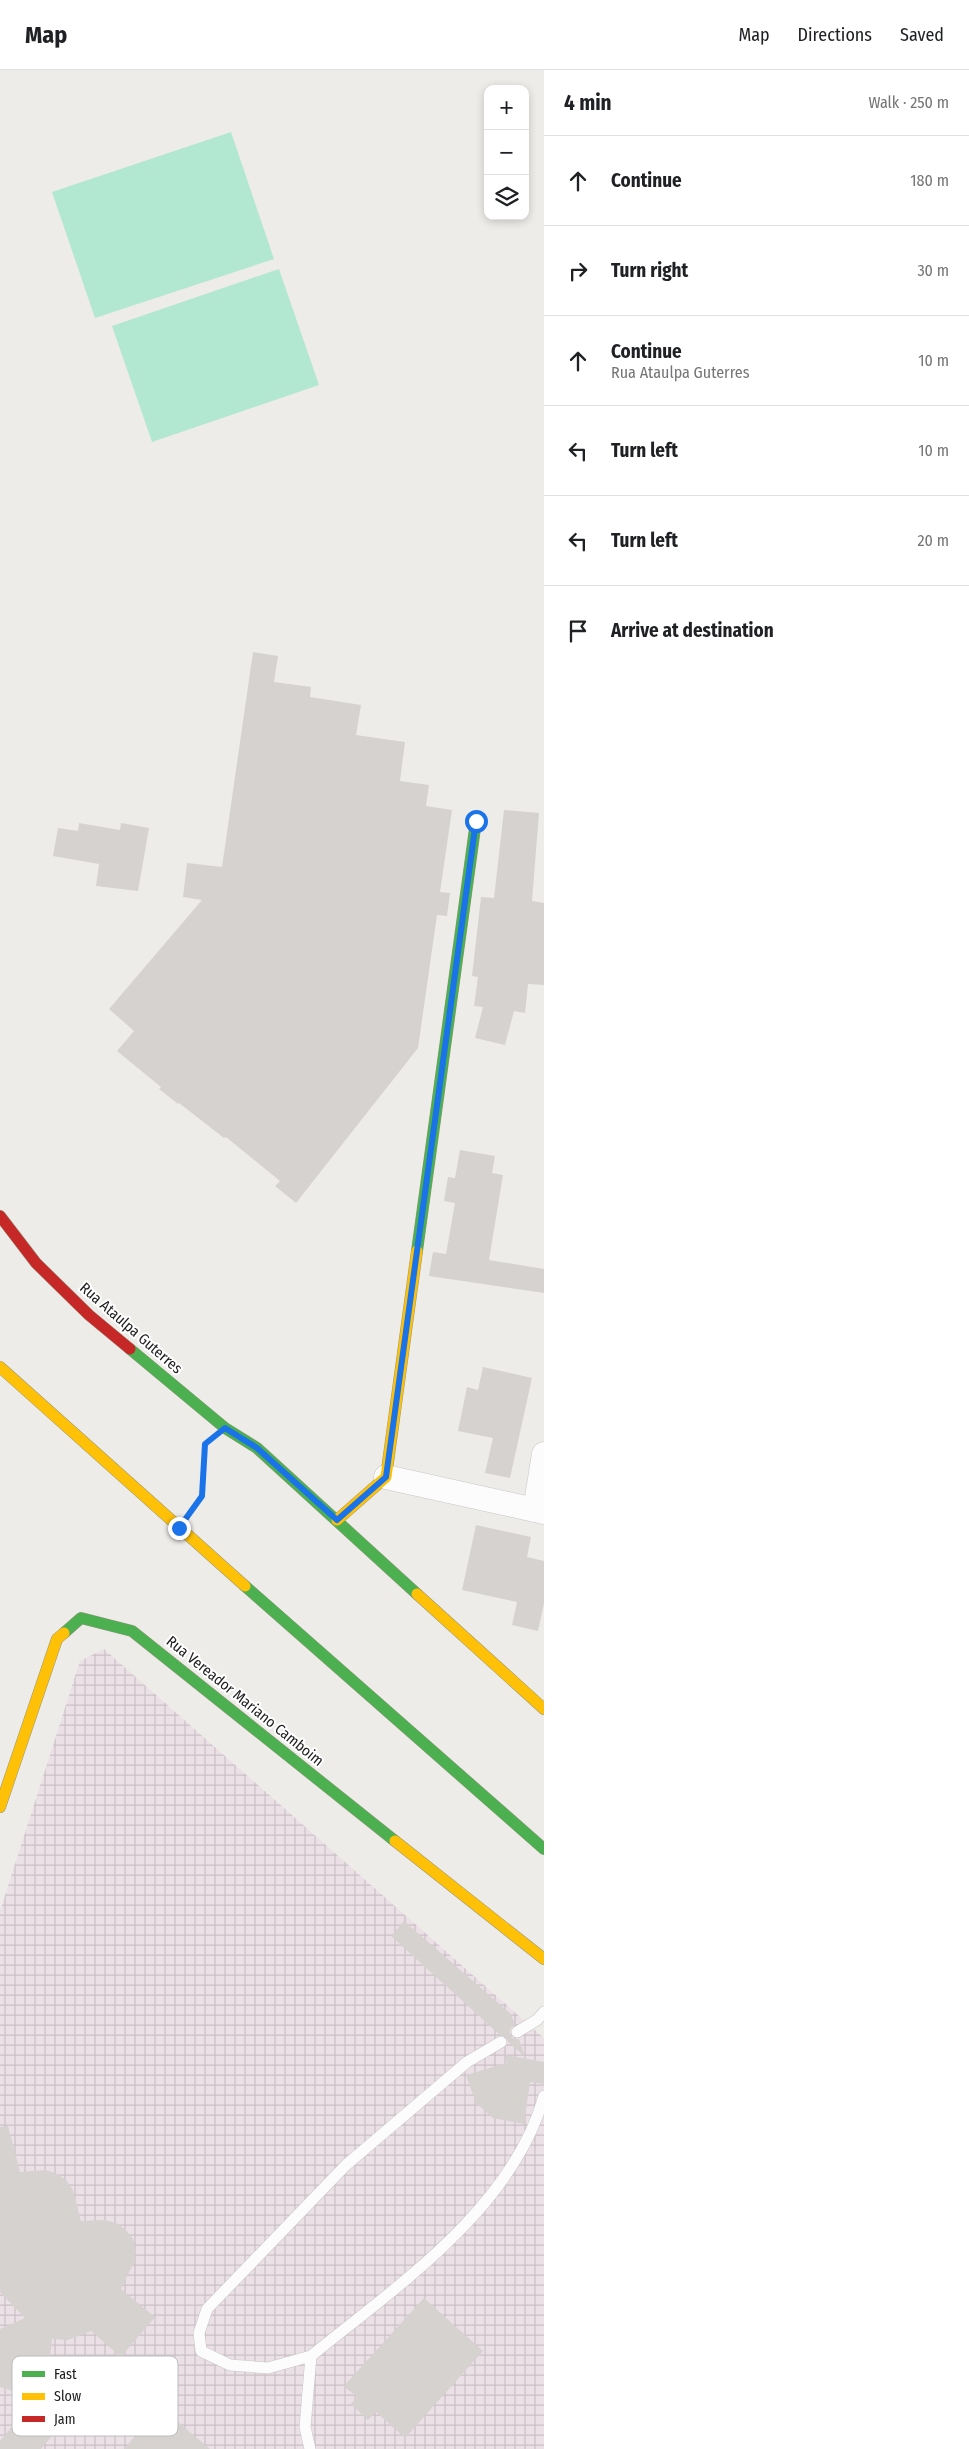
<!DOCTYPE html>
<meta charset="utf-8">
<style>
:root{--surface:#fff;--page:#f6f6f6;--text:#202124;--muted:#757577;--line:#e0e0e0}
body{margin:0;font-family:"Fira Sans Condensed",sans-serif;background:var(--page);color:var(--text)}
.controls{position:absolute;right:15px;top:15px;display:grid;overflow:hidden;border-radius:10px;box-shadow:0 2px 8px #0003}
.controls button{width:45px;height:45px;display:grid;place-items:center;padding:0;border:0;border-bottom:1px solid var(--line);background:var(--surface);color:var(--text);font:25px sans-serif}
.stop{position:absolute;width:15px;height:15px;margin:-11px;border:4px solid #1a73e8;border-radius:50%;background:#fff}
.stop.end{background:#1a73e8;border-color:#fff;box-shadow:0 1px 5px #0008}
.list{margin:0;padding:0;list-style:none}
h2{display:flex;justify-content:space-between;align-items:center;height:65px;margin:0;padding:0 20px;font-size:21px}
h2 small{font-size:16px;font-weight:400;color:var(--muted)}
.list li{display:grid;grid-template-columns:32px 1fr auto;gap:15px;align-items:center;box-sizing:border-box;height:90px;padding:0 20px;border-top:1px solid var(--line)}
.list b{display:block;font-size:19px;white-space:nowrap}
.list p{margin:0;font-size:16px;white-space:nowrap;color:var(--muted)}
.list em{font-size:16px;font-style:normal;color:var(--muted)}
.icon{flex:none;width:28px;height:28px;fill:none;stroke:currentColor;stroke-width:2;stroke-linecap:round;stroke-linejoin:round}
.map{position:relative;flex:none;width:544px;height:2379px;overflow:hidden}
header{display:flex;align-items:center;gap:30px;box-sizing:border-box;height:70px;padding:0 25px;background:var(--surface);border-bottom:1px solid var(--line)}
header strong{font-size:24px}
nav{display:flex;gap:28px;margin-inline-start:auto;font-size:18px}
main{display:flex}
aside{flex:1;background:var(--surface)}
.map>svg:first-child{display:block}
.industrial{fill:url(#industrial-grid)}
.pitch{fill:#b2e7d2}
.building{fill:#d5d2d0}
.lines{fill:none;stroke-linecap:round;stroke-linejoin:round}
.lane-casing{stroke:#c7c6c5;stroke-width:12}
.street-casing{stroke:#c7c6c5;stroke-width:25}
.fast-casing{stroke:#96987f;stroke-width:12}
.slow-casing{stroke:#96987f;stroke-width:12}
.jam-casing{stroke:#96987f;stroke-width:12}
.path{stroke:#dccdca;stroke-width:3;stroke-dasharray:2.5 2.5;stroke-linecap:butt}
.lane{stroke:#fcfcfc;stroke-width:11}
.street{stroke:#fcfcfc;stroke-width:24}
.fast{stroke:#4caf50;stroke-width:11}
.slow{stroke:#ffc107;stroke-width:11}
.jam{stroke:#c62828;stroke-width:11}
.route{stroke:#1a73e8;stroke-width:6}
.labels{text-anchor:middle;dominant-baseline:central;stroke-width:4;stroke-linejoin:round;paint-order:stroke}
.street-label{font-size:15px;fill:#202020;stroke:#fff}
.key{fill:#fff;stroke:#bcbcbc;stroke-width:1}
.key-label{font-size:14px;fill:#202020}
</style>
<header>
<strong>Map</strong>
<nav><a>Map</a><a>Directions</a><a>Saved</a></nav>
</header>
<main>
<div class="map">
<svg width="544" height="2379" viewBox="0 0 544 2379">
<defs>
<pattern id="industrial-grid" width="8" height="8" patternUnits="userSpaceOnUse" patternTransform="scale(1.25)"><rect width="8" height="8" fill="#ece0e7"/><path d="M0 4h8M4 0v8" fill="none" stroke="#cac0c6"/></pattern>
</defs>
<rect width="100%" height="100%" fill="#eeece9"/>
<polygon class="industrial" points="104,1579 544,1968 544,2379 0,2379 0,1841 80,1591"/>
<g class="pitch">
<polygon points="231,62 274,189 95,248 52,122"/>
<polygon points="279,199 319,315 152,372 112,256"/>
</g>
<g class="building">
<polygon points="253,582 278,586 274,612 311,617 310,627 361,635 356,665 405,672 400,711 429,715 426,736 452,740 440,822 450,823 447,846 437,845 418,978 296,1133 275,1116 280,1111 226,1067 224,1068 179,1033 178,1034 159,1019 161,1017 117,981 134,961 109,939 202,830 183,827 187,793 222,797"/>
<polygon points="504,740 539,743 532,831 544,833 544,915 528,914 525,943 514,941 505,975 475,968 483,937 474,936 478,907 472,906 481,827 494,828"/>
<polygon points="79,753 120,760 121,753 149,758 138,821 96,816 99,794 53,786 58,758 78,761"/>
<polygon points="460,1080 495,1086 492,1103 503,1105 489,1190 544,1199 544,1223 429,1206 433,1182 446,1184 455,1133 444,1131 448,1107 455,1108"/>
<polygon points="483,1297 532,1308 510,1408 485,1403 493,1368 458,1361 467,1317 478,1320"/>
<polygon points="476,1455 531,1467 527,1487 544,1491 544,1533 538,1561 512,1555 517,1532 462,1520"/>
<polygon points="404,1851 511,1944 515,1955 510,1959 510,1965 514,1969 519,1969 525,1987 508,1972 505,1966 500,1965 391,1866"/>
<polygon points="505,1985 544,1992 544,2014 530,2012 524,2054 493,2048 476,2033 466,2005 507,1993"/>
<polygon points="8,2056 20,2102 46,2100 57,2104 66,2110 73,2120 81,2151 105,2150 116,2153 126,2160 133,2169 136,2181 134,2192 121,2219 155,2247 121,2287 91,2261 68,2270 52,2269 49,2297 43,2307 26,2325 0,2317 0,2259 25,2248 0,2222 0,2057"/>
<polygon points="424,2228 483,2281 405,2368 376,2342 368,2350 351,2334 357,2327 344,2316"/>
<polygon points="35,2329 63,2353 41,2379 0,2379 0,2371"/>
<polygon points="160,2337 210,2379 124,2379"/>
</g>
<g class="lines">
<g class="lane-casing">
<g id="lane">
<polyline points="517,1962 537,1950 544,1942"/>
<polyline points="311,2286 268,2298 230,2295 201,2281 199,2263 207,2239 346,2095 467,1992 501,1972"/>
<path d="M310,2379l-5,-22 6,-71c86,-70 202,-148 233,-260"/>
</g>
</g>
<g class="street-casing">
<g id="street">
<polyline points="386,1407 544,1442"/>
<polyline points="535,1440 544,1384"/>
</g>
</g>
<g class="fast-casing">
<g id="fast">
<polyline points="417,1181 476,751"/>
<polyline points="130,1279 225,1358 257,1378 417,1524"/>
<polyline points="245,1516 544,1779"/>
<polyline points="64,1563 81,1548 132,1561 395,1771"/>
</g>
</g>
<g class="slow-casing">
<g id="slow">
<polyline points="0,1297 245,1516"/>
<polyline points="337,1450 386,1407 417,1181"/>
<polyline points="417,1524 544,1639"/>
<polyline points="0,1737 57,1569 64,1563"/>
<polyline points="395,1771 544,1889"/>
</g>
</g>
<g class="jam-casing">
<polyline id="jam" points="0,1146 36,1193 89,1245 130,1279"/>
</g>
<polyline class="path" points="196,1435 202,1426 205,1376"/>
<use href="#lane" class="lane"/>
<use href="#street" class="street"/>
<use href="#fast" class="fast"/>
<use href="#slow" class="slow"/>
<use href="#jam" class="jam"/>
</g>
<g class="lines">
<polyline class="route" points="179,1458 202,1426 205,1374 225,1358 257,1378 337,1450 386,1407 476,751"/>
</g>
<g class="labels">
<g class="street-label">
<text transform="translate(131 1258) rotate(41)">Rua Ataulpa Guterres</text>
<text transform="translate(245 1631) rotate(39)">Rua Vereador Mariano Camboim</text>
</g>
</g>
<rect x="12" y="2286" width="166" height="80" rx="8" class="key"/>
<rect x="22" y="2301" width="23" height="6" fill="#4caf50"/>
<rect x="22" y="2323" width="23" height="7" fill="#ffc107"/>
<rect x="22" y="2346" width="23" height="6" fill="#c62828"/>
<g class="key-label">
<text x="54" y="2309">Fast</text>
<text x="54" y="2331">Slow</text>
<text x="54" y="2354">Jam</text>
</g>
</svg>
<div class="controls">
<button>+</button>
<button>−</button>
<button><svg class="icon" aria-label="layers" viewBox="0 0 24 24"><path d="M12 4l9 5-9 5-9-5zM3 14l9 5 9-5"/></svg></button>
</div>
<div class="stop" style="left:476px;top:751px"></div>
<div class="stop end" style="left:179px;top:1458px"></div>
</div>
<aside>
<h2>4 min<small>Walk · 250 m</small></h2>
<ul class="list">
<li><svg class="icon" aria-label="ahead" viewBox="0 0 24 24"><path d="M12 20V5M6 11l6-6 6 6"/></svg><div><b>Continue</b></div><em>180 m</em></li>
<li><svg class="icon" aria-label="right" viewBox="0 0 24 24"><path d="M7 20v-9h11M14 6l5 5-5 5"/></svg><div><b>Turn right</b></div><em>30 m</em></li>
<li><svg class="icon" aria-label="ahead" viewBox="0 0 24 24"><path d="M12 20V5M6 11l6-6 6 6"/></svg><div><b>Continue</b><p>Rua Ataulpa Guterres</p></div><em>10 m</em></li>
<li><svg class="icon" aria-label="left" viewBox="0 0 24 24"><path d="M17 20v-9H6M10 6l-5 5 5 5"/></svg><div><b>Turn left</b></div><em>10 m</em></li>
<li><svg class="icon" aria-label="left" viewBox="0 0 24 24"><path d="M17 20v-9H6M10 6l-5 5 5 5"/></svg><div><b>Turn left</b></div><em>20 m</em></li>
<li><svg class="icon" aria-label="arrive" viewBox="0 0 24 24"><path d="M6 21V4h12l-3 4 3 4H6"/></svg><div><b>Arrive at destination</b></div></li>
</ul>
</aside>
</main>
